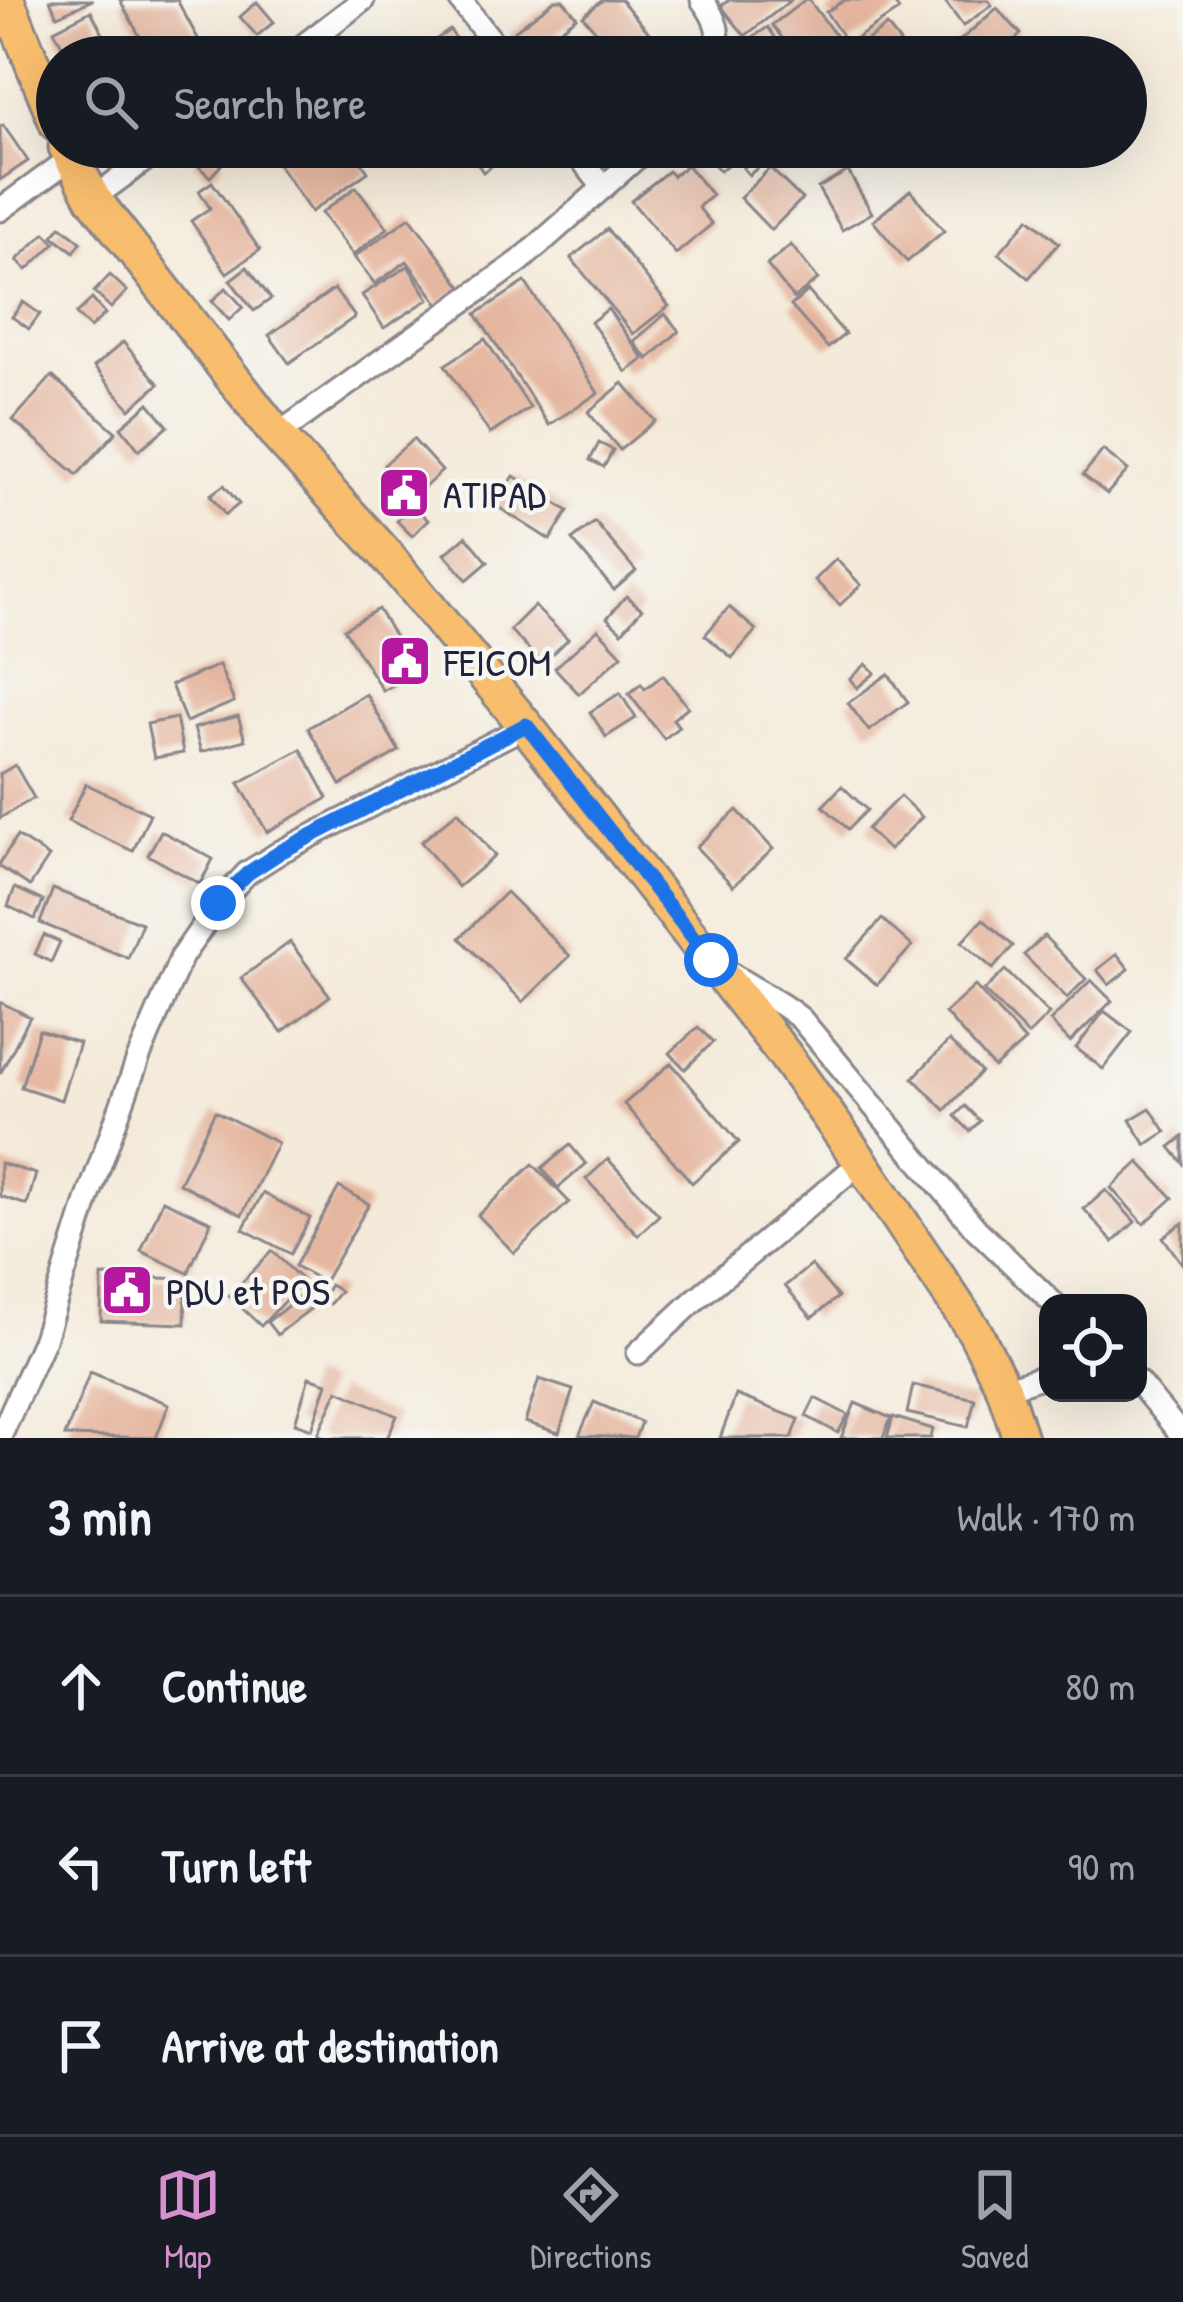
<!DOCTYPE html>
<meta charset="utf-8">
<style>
:root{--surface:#171b24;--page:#242831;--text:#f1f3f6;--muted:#9ea1a6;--line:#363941;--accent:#d690ce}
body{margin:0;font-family:"Patrick Hand",sans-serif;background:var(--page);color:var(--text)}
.controls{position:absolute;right:36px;bottom:36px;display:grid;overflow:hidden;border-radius:24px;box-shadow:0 12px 48px #0002}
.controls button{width:108px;height:108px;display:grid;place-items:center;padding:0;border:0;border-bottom:3px solid var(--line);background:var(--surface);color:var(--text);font:60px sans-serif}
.stop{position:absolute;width:36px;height:36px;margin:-27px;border:9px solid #1a73e8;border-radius:50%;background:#fff}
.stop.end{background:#1a73e8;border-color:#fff;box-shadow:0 3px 12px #0008}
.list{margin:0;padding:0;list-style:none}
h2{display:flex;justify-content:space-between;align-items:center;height:156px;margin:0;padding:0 48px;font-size:51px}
h2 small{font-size:39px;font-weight:400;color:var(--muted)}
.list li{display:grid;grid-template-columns:78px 1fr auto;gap:36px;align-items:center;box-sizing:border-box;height:180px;padding:0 48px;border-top:3px solid var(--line)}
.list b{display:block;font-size:45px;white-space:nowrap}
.list em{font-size:39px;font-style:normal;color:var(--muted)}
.icon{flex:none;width:66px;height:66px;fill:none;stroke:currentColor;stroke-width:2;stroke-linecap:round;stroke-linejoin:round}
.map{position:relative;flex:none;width:1183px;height:1438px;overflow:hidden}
.search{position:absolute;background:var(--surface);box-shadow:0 12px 48px #0002;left:36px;right:36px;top:36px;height:132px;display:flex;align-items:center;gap:30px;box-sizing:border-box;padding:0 42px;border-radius:66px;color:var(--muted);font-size:45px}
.sheet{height:696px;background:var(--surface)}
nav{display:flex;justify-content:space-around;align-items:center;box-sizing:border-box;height:168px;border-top:3px solid var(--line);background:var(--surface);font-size:33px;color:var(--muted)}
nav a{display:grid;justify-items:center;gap:6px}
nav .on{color:var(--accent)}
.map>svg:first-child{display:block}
.building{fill:#e5b69f}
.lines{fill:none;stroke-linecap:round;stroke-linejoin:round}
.minor-casing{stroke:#8b868a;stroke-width:27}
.primary-casing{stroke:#8b868a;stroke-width:39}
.minor{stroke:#fff;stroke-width:21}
.primary{stroke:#f9be6d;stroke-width:33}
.route{stroke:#1a73e8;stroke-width:15}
.labels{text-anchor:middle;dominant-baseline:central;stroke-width:9;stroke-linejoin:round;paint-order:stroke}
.poi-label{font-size:39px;fill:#22223b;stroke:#f6f6f2;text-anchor:start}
</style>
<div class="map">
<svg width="1183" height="1438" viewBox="0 0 1183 1438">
<rect width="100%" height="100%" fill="#f6f6f2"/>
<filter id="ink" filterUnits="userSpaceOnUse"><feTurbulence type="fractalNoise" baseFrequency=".00833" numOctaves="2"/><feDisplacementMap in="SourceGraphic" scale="24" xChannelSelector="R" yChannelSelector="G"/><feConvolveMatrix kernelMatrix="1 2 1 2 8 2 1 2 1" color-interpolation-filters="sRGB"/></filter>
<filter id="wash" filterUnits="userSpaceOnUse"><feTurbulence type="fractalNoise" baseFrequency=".004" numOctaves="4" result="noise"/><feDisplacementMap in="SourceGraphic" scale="48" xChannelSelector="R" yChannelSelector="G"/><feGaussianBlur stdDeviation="2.7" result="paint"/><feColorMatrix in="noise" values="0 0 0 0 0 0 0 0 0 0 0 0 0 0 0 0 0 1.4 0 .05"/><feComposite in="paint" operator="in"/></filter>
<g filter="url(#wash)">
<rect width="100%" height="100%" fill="#f4ead9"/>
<g id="blocks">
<g class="building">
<polygon points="50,0 93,0 57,16"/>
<polygon points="120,0 177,0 208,57 151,57"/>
<polygon points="555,0 563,0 577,17 525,56 509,35"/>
<polygon points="603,0 621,0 670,57 618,57 583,16"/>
<polygon points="729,0 791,0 745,36 721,6"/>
<polygon points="805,0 809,0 847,51 839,57 797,57 772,25"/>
<polygon points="845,0 892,0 899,10 848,44 826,12"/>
<polygon points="944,0 988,0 992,5 963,26"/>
<polygon points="257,2 274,22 257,36 240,17"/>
<polygon points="997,8 1021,34 996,57 953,57 948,51"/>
<polygon points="91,11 115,57 68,57 54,30"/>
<polygon points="887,26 911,57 869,57 860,45"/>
<polygon points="768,27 780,45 763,57 749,57 741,45"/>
<polygon points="450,30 468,57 410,57"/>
<polygon points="586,41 600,57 541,57 558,42 570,55"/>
<polygon points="3,125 28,161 0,180 0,127"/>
<polygon points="266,147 351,147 368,172 311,212"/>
<polygon points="466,147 519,147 483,172"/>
<polygon points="581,147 605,147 622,167 607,179"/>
<polygon points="709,147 748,147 720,171 703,152"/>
<polygon points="840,147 880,147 853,166"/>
<polygon points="207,148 223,163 210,177 194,162"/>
<polygon points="759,155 765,162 749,175 743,168"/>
<polygon points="687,165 712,195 698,207 712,224 676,254 631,201 668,171 673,176"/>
<polygon points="770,168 802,199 771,230 740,198"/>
<polygon points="848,171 872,213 842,230 818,188"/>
<polygon points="212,182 260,250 227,273 191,221 210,208 199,191"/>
<polygon points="356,187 388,228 353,255 321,213"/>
<polygon points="910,190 944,231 907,262 873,221"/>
<polygon points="410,217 462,287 439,304 407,261 375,284 354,257"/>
<polygon points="1029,218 1059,243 1029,278 999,253"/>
<polygon points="61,226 81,242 74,252 53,236"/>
<polygon points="607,229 669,306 633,334 571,258"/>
<polygon points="45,233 55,243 27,270 17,260"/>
<polygon points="791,245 818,279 794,299 767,265"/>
<polygon points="408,266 429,299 384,328 362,295"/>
<polygon points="247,267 271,299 254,311 230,280"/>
<polygon points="110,275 127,291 111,308 94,292"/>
<polygon points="525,282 598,393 549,425 476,314"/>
<polygon points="226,288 243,307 229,320 212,301"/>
<polygon points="334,289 355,317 289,363 269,335"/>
<polygon points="808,291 845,334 828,348 791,306"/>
<polygon points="92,299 105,314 90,328 76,314"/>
<polygon points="23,302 40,314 29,329 12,317"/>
<polygon points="608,309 644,359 626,372 591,322"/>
<polygon points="665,314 679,331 648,359 633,342"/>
<polygon points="485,339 530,408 490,434 445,365"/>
<polygon points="123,342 159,384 130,409 94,367"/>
<polygon points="52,376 116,432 77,475 13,420"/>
<polygon points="623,383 655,421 620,450 588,412"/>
<polygon points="149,403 168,426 139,450 121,427"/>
<polygon points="413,439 442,471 414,497 384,465"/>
<polygon points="599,443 613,450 604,467 590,460"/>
<polygon points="1103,450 1128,470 1107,494 1083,475"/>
<polygon points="514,476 568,511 550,540 495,505"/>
<polygon points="224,485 239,504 225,515 210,495"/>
<polygon points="412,505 428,520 412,536 397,521"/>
<polygon points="595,522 636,571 614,590 572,540"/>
<polygon points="466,536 488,562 467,580 445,554"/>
<polygon points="836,559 861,585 840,605 815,580"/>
<polygon points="626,596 642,609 622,632 607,618"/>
<polygon points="534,606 568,639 543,664 510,630"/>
<polygon points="729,607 756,630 732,658 705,635"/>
<polygon points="378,609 416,671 383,691 344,629"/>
<polygon points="598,629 622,655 579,694 555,668"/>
<polygon points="866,664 875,673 857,688 850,679"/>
<polygon points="219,665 234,702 186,722 171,685"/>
<polygon points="888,674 908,702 869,731 848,703"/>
<polygon points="663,675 688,707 673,719 679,727 664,739 629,694 641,684 645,689"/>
<polygon points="620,693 636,718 606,737 590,712"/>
<polygon points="366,694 399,751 341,785 308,728"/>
<polygon points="238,716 245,740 201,752 194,728"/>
<polygon points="176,718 183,753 154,758 147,724"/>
<polygon points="301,749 328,798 267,832 239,783"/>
<polygon points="15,765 34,798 0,818 0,774"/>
<polygon points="86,784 150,814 133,851 68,821"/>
<polygon points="842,786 867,810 848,829 823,806"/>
<polygon points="900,796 922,817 889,850 867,829"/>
<polygon points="737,810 773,849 733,886 696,847"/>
<polygon points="458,811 495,856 458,887 421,842"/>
<polygon points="161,831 213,859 200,884 148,855"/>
<polygon points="17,836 49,857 30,886 0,867 0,863"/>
<polygon points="15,888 43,901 35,919 8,906"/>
<polygon points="53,889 142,923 128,958 40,923"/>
<polygon points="506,892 570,956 523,1002 460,938"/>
<polygon points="882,919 912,946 877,985 846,959"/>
<polygon points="983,919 1013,946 993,969 962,942"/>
<polygon points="44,935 60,942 51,962 35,954"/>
<polygon points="1044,936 1086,979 1067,998 1024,955"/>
<polygon points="290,942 330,996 282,1032 241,978"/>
<polygon points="1117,954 1129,969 1109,985 1097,970"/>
<polygon points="1005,970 1049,1014 1028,1035 984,991"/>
<polygon points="1091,980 1112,1001 1070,1042 1050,1021"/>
<polygon points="975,986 1025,1041 994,1068 945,1013"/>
<polygon points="0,1002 30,1017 0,1074"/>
<polygon points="1104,1011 1132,1032 1103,1069 1076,1048"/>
<polygon points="698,1027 713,1042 685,1069 670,1053"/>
<polygon points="39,1030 79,1043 61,1100 21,1087"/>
<polygon points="949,1041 981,1072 945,1110 913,1078"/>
<polygon points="671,1063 739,1142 692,1183 624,1104"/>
<polygon points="965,1106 980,1121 970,1131 955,1116"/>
<polygon points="1150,1108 1166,1132 1146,1145 1130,1120"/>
<polygon points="215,1111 278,1143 242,1215 179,1183"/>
<polygon points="1183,1137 1183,1163 1170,1147"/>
<polygon points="570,1145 586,1164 558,1188 542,1168"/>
<polygon points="608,1159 659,1215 638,1235 586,1179"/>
<polygon points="1139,1162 1173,1198 1144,1224 1111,1188"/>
<polygon points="0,1163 36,1174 27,1205 0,1196"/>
<polygon points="533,1164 569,1202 514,1253 478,1215"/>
<polygon points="339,1187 369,1204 324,1282 295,1266"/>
<polygon points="1106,1190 1135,1222 1113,1242 1084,1209"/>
<polygon points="263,1193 310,1218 291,1254 243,1229"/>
<polygon points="163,1200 211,1222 188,1273 141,1251"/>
<polygon points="1183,1223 1183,1265 1163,1237"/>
<polygon points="272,1251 303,1281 261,1326 229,1296"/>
<polygon points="811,1265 838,1297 812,1318 785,1286"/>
<polygon points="102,1276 186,1279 185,1324 101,1321"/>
<polygon points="330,1285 340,1291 330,1304 322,1298"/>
<polygon points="308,1290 319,1302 277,1335 267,1322"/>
<polygon points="90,1372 169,1404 156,1438 65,1436"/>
<polygon points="309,1377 327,1383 312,1429 295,1423"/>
<polygon points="539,1379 573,1390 559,1433 525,1422"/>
<polygon points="913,1385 975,1399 968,1427 907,1413"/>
<polygon points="338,1390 397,1416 387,1438 326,1438 318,1434"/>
<polygon points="736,1395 799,1419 792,1438 720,1438"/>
<polygon points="815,1398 848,1415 838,1433 806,1416"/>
<polygon points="594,1402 641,1422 635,1438 579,1436"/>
<polygon points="855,1403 891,1418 883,1438 841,1438"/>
<polygon points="893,1417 933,1429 931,1438 887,1438"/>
</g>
</g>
</g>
<g filter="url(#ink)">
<use href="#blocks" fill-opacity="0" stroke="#8b868a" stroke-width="3"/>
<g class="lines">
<g class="minor-casing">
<g id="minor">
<polyline points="460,0 504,57"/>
<path d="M702,0c15,20 19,32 14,57"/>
<polyline points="288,57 363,0"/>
<polyline points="572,147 603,187"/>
<polyline points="93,198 163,147"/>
<polyline points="0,210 71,158"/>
<polyline points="277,435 520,261 649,147"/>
<path d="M731,974c24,16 49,27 70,45l175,210 77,74"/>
<polyline points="638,1353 695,1300 861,1162"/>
<polyline points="1138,1382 1183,1437"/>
<polyline points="1004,1389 1048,1375"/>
<polyline points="0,1437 44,1339 88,1198 138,1059 182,956 219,903 247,873 282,851 526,726"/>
</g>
</g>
<g class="primary-casing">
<g id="primary">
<polyline points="7,0 57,124"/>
<polyline points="66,147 93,198 277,435 383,551 526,726 784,1054 861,1162 975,1332 1004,1389 1020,1438"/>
</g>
</g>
<use href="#minor" class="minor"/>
<use href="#primary" class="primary"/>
</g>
</g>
<g class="lines" filter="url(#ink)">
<polyline class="route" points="218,903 248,873 282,851 526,725 711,960"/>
</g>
<defs>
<g id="civic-square" transform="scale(2.7)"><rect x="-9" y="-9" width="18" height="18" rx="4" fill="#b5179e" stroke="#f6f6f2"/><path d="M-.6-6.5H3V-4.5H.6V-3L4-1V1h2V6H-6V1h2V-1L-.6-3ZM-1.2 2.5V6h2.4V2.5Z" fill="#fff"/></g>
</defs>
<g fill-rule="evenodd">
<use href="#civic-square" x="404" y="493"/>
<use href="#civic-square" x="405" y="661"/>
<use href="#civic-square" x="127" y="1290"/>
</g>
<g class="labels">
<g class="poi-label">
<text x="443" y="493">ATIPAD</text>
<text x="444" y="661">FEICOM</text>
<text x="166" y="1290">PDU et POS</text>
</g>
</g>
</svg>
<div class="controls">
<button><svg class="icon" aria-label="locate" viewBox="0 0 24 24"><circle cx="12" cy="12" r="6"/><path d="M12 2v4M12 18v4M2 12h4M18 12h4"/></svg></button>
</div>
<div class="stop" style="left:711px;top:960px"></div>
<div class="stop end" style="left:218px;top:903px"></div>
<div class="search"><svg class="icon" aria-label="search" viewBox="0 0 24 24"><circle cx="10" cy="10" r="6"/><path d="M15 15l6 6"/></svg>Search here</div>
</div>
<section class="sheet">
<h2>3 min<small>Walk · 170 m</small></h2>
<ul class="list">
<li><svg class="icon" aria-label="ahead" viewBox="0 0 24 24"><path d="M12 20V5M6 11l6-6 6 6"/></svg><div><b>Continue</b></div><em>80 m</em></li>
<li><svg class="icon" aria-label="left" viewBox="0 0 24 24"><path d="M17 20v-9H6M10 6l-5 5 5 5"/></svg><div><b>Turn left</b></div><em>90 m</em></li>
<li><svg class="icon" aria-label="arrive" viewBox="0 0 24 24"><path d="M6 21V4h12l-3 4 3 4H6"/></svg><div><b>Arrive at destination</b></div></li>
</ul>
</section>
<nav>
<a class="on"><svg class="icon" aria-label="map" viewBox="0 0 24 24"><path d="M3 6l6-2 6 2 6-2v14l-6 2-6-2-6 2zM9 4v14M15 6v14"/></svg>Map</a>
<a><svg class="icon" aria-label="directions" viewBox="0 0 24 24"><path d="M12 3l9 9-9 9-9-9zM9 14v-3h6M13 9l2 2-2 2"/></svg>Directions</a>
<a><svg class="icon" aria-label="saved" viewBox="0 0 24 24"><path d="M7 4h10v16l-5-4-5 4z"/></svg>Saved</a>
</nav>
